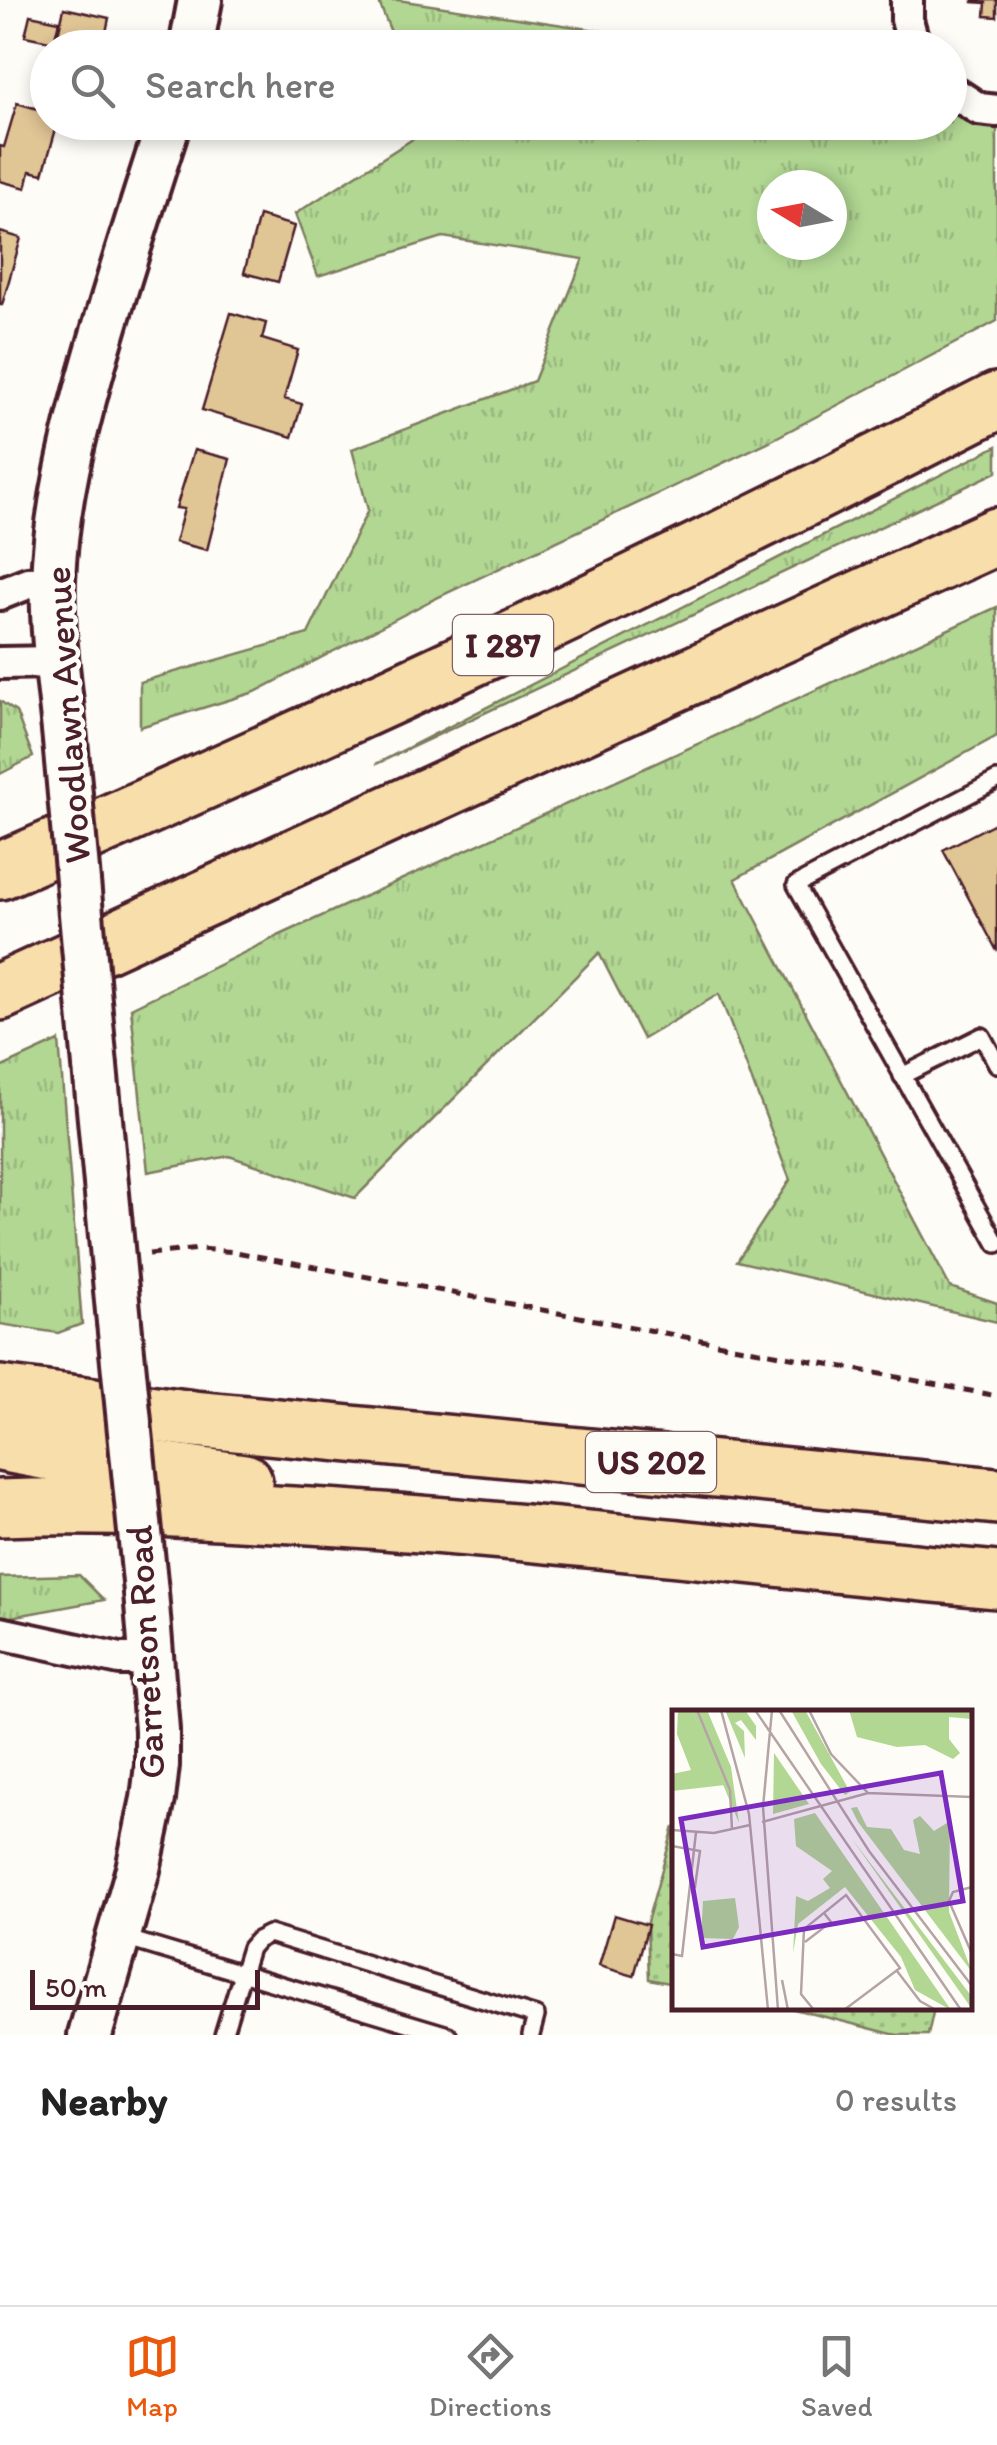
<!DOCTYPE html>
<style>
:root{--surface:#fff;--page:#f6f6f6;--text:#222;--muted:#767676;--line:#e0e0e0;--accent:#ea580c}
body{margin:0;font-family:Itim,sans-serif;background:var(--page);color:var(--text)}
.compass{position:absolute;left:757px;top:170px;width:90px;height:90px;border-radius:50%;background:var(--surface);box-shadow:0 5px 15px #0003;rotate:280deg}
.scale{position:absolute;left:30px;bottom:25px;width:230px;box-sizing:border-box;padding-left:10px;border:5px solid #4a1f2b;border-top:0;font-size:28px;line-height:35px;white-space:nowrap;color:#4a1f2b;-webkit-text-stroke:8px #fdfcf7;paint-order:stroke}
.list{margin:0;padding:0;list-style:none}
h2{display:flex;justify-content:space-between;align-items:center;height:130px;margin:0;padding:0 40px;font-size:42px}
h2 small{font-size:32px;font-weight:400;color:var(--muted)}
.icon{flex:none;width:55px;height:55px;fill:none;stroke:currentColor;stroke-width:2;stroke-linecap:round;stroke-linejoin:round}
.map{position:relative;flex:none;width:997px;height:2035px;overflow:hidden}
.search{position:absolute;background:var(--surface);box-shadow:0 5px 15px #0003;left:30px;right:30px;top:30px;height:110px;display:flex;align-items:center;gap:25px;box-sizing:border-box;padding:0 35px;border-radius:55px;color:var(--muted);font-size:38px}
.sheet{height:270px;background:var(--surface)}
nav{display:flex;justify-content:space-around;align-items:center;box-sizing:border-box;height:140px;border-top:2px solid var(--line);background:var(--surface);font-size:28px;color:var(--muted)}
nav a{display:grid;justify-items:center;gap:5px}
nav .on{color:var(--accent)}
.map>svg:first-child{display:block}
.grass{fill:url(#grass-tufts);stroke:#7e7b5f;stroke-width:2.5;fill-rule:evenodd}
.park{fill:url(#park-dots);stroke:#7e7b5f;stroke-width:2.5}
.building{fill:#e0c595;stroke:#4a1f2b;stroke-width:2.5}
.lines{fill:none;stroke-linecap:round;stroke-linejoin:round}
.lane-casing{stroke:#4a1f2b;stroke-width:22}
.street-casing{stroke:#4a1f2b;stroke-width:38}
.secondary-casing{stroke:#4a1f2b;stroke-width:50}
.highway-casing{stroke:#4a1f2b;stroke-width:62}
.path{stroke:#4a1f2b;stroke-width:5;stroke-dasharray:10 8;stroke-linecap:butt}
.lane{stroke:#fdfcf7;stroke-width:15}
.street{stroke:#fdfcf7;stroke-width:30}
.secondary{stroke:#fdfcf7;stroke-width:42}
.highway{stroke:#f8deab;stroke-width:55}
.secondary-bridge-casing{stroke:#4a1f2b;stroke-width:50;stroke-linecap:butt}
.secondary-bridge{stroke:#fdfcf7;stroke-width:42}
.labels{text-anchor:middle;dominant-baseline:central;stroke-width:9;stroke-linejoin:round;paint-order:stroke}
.shield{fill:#fdfcf7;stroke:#806168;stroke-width:2.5}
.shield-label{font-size:35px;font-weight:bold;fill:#4a1f2b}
.street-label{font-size:38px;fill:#4a1f2b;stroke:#fdfcf7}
.inset-road{fill:none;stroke:#b5a4a5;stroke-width:2.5}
.view{fill:#7b2cbf;fill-opacity:0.15;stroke:#7b2cbf;stroke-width:5}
.inset-edge{fill:none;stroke:#4a1f2b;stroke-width:5}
</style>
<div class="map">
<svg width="997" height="2035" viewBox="0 0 997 2035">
<defs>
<pattern id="grass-tufts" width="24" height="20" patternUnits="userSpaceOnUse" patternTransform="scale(2.5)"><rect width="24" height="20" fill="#b1d793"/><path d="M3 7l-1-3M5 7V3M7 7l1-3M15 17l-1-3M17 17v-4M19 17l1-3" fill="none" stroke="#9ab87f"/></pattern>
<pattern id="park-dots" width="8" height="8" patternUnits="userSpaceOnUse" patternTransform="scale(2.5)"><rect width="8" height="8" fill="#b1d793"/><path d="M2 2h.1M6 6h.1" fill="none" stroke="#9ab87f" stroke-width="1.8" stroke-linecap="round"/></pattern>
</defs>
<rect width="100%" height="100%" fill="#fdfcf7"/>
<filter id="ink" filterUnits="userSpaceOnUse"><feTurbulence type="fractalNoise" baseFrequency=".01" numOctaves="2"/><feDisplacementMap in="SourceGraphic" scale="20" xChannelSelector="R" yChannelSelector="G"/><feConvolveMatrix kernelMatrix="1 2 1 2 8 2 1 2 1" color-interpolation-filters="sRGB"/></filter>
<g filter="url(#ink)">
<g class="grass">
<polygon points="378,0 398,0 708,47 397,47"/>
<path d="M950,85l47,15v221l-229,121 -338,159 -175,91 -115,35v-45l168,-48 60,-124 -16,-61 182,-68 49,-122 -140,-22 -125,39 -23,-62 135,-86 -2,-5 522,-1zM772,185h60v60h-60z"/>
<polygon points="997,446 997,472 376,764"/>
<polygon points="997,607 997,736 735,879 950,1287 997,1303 997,1322 737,1261 790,1180 719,994 643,1039 599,953 355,1198 229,1156 148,1172 131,1008 278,936"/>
<polygon points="0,701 16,712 33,757 0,774"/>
<polygon points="59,1041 82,1324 58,1333 0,1324 0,1068"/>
<polygon points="79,1575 104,1600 0,1619 0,1577"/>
</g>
<g class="park">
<polygon points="674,1827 674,1984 649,1979 647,1922"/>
<polygon points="790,2008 934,2008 928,2035 896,2035"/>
</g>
<g class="building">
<polygon points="973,0 997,0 997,17 985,16 986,3 973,2"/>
<polygon points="64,8 109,18 105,37 91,34 88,48 55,48"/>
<polygon points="30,15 59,21 54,42 25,36"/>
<polygon points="17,103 48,112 48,122 58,122 43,174 30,171 26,188 0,181 0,146 4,147"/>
<polygon points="259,216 294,226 278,282 244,273"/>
<polygon points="0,232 21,238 2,305 0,305"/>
<polygon points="231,313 266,323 262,339 298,350 284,399 302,404 292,437 202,410"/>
<polygon points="194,450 230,459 207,550 175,542 184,509 176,508"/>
<polygon points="997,822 997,951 943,850"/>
<polygon points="614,1915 648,1925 634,1976 599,1966"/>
</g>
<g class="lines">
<g class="lane-casing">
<g id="lane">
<polyline points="997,780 796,885 997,1244"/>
<polyline points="902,1076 982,1036 997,1064"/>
<polyline points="121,1937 448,2035"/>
<polyline points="223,2035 250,1948 257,1940 269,1934 536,2016 531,2035"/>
</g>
</g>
<g class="street-casing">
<g id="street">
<polyline points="907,0 907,20 915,48"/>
<polyline points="950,90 979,109 997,111"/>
<polyline points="0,594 28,583 53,581"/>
<polyline points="0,663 58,662"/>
<polyline points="0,1633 120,1659 152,1659"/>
</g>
</g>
<g class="secondary-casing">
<g id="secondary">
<polyline points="191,48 200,0"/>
<path d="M65,740c-5,-53 -14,-107 -12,-160 3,-75 21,-146 41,-217 23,-81 49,-161 75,-241"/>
<polyline points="95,1066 119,1322"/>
<polyline points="90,2035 138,1869 153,1799 157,1765 157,1730 146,1592"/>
</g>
</g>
<g class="highway-casing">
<g id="highway">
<path d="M0,871c337,-146 670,-302 997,-470"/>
<polyline points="0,992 997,536"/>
<polyline points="0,1394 194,1419 997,1496"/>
<polyline points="0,1443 91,1460 244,1482"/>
<path d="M0,1508c113,-4 227,3 341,10 219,15 437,42 656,62"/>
</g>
</g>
<polyline class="path" points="149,1254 199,1249 236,1252 997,1396"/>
<use href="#lane" class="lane"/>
<use href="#street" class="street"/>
<use href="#secondary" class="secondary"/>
<use href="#highway" class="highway"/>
<g class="secondary-bridge-casing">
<g id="secondary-bridge">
<polyline points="65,740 95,1066"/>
<polyline points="119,1322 146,1592"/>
</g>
</g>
<use href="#secondary-bridge" class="secondary-bridge"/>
</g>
</g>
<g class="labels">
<g class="shield">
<rect x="453" y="615" width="100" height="60" rx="8"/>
<rect x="586" y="1432" width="130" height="60" rx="8"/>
</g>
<g class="shield-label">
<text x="503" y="645">I 287</text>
<text x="651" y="1462">US 202</text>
</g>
<g class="street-label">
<text transform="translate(67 715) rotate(-94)">Woodlawn Avenue</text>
<text transform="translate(145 1652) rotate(-93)">Garretson Road</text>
</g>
</g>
<g transform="translate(672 1710)">
<rect width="300" height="300" fill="#fdfcf7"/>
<path d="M20,0h15l24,57 8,56zM53,0h20l11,16v14l-15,-20 -6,3 9,8 1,27zM119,0h14l45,82 -5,3 -24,-31zM102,43l35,51 -36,10zM185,97l10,20 24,2 13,21 16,4 -7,-34 7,-4 14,15 16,-10 -1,91 23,60 -114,-150 -7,-14zM143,103l136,197 -36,-20 -14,-33 -56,-70 -47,37 -5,29 3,-57 12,5 22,-13 -7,-9 9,-8 -36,-25 -2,-27zM180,129l120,158v12z" fill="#b1d793"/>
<path d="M6,0h14l33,75 -53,6v-17l19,-4 -14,-36zM177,0h123v9l-23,-2v22l11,14 -7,6 -28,-14 -28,2 -40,-10z" fill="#b1d793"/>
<path d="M63,188l4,29 -6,12 -32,-1 2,-37z" fill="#b1d793"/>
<path class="inset-road" d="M25,0l33,80 2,40M49,0l28,104 19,196M83,0l206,300M100,0l-9,97 15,203M107,0l90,141 103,135M137,0l22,44 37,39M90,112l106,-29 104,4M0,120l42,3 36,-8M0,136l28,5 -5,36h-5M300,177l-19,5 -4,9 23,53M133,232l26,-20 -7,-9M0,244l10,2 14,-124M225,261l23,30 16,9M110,270l6,30M142,300l-13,-16 3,-65 42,-34 54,73 -56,42"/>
<path class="view" d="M269,63l22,128 -260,46 -22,-128z"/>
<rect width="300" height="300" class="inset-edge"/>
</g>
</svg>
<svg class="compass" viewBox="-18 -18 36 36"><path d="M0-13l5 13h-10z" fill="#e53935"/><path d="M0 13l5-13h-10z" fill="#767676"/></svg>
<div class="scale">50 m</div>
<div class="search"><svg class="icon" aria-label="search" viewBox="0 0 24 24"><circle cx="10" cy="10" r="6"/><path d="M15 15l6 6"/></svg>Search here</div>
</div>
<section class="sheet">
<h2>Nearby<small>0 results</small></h2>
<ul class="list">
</ul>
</section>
<nav>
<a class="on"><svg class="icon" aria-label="map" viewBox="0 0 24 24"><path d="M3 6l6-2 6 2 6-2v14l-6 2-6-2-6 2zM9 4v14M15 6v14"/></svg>Map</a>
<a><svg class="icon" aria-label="directions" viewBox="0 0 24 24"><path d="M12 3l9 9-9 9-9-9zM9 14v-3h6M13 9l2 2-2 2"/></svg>Directions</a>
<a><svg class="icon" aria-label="saved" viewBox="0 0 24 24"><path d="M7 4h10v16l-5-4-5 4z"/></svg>Saved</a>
</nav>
